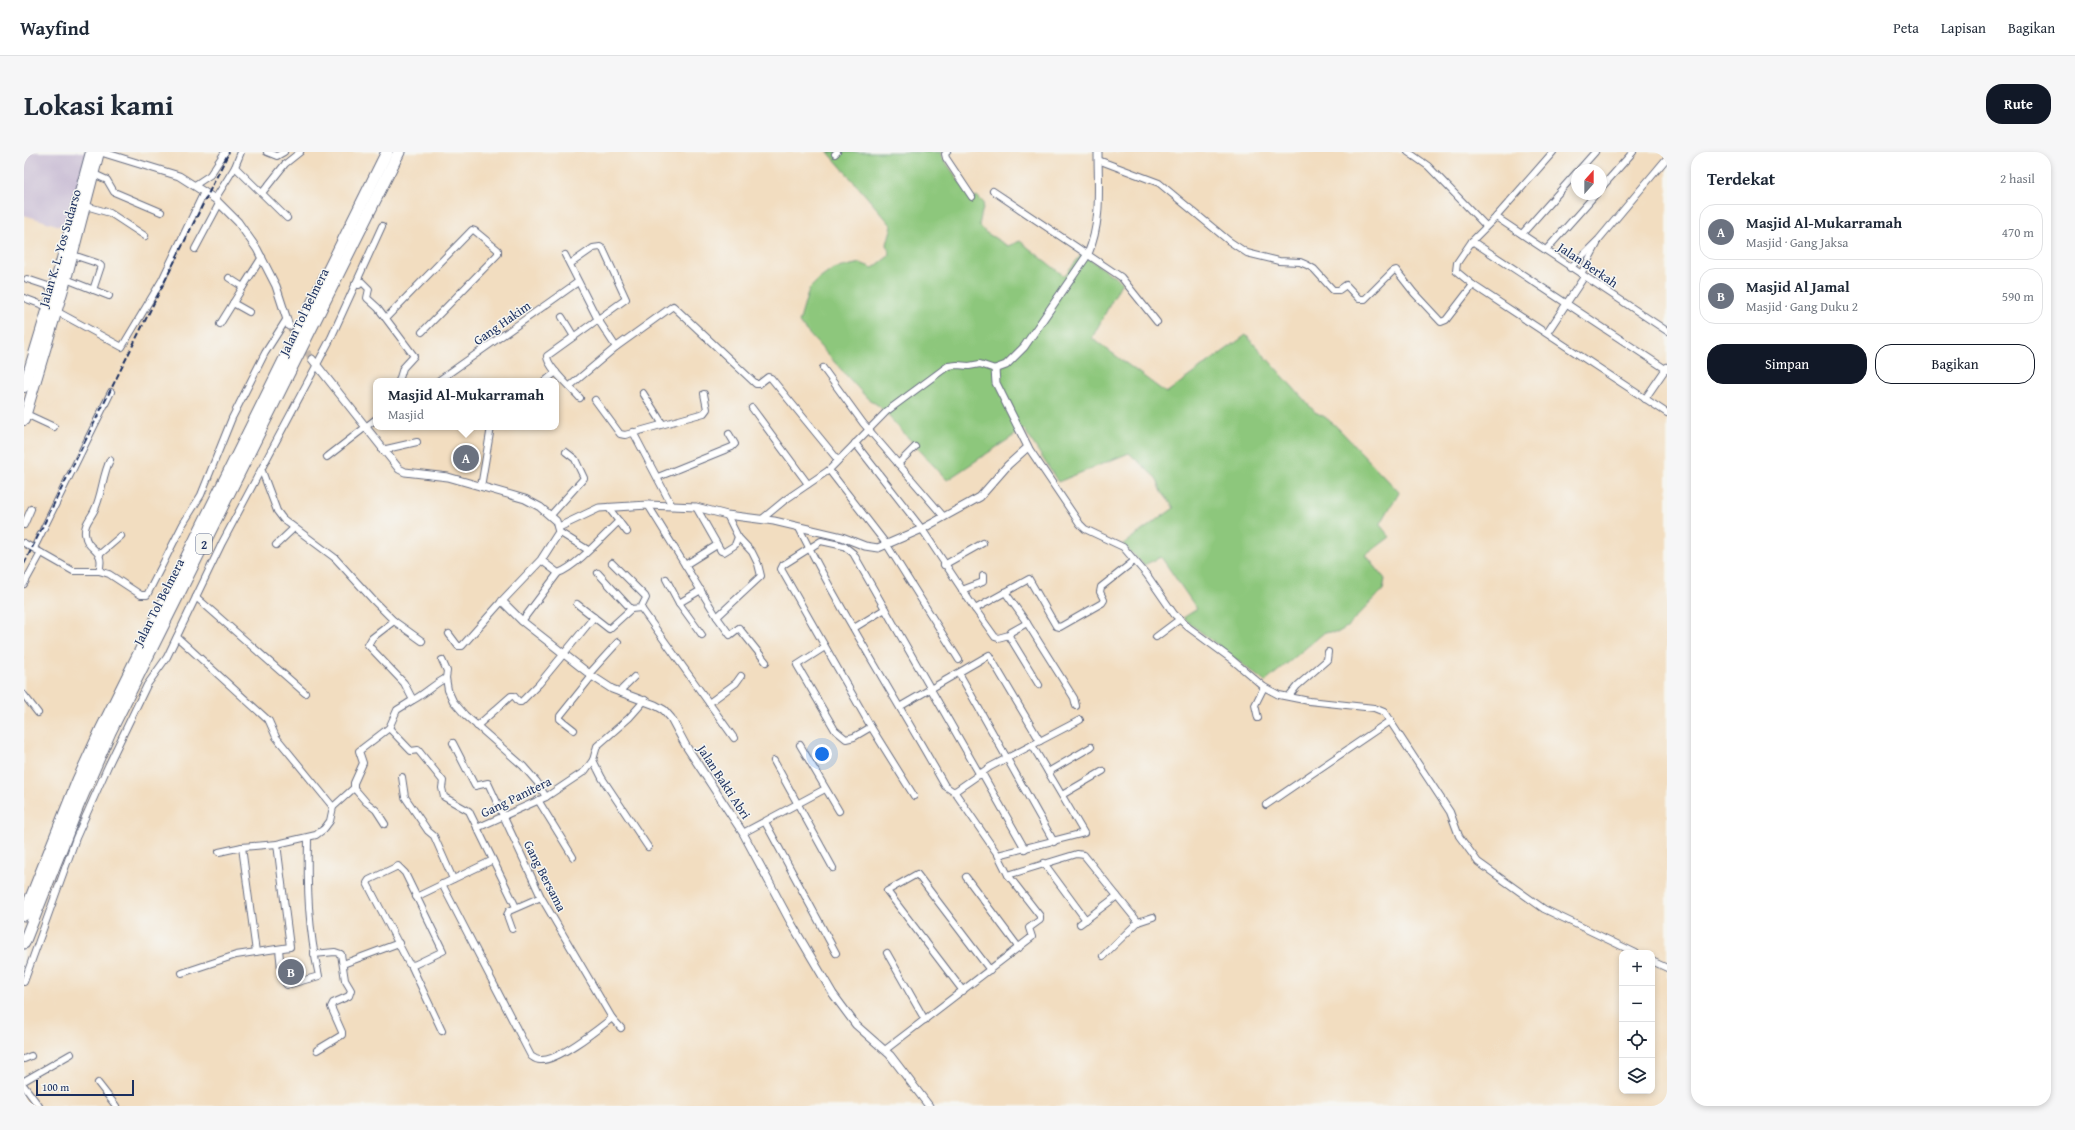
<!DOCTYPE html>
<html lang="id">
<meta charset="utf-8">
<style>
:root{--surface:#fff;--page:#f6f6f7;--text:#1f2937;--muted:#747a83;--line:#e0e1e3;--accent:#111827}
body{margin:0;font-family:"Gentium Book Plus",serif;background:var(--page);color:var(--text)}
.controls{position:absolute;right:12px;bottom:12px;display:grid;overflow:hidden;border-radius:8px;box-shadow:0 2px 6px #0003}
.controls button{width:36px;height:36px;display:grid;place-items:center;padding:0;border:0;border-bottom:1px solid var(--line);background:var(--surface);color:var(--text);font:20px sans-serif}
.compass{position:absolute;left:1547px;top:12px;width:36px;height:36px;border-radius:50%;background:var(--surface);box-shadow:0 2px 6px #0003;rotate:21deg}
.scale{position:absolute;left:12px;bottom:10px;width:98px;box-sizing:border-box;padding-left:4px;border:2px solid #1b2f5e;border-top:0;font-size:11px;line-height:14px;white-space:nowrap;color:#1b2f5e;-webkit-text-stroke:3px #f6f6f2;paint-order:stroke}
.you{position:absolute;left:798px;top:602px;width:14px;height:14px;margin:-10px;border:3px solid #fff;border-radius:50%;background:#1a73e8;box-shadow:0 0 0 6px #1a73e833}
.badge{display:grid;place-items:center;width:26px;height:26px;border-radius:50%;background:var(--accent);color:#fff;font-size:13px;font-weight:700}
.pin{position:absolute;translate:-50% -50%;border:2px solid #fff;box-shadow:0 1px 4px #0006}
.popup{position:absolute;left:349px;top:226px;width:186px;height:52px;box-sizing:border-box;display:grid;place-content:center;border-radius:8px;background:var(--surface);filter:drop-shadow(0 1px 3px #0005);font-size:13px;white-space:nowrap;color:var(--muted)}
.popup b{font-size:15px;color:var(--text)}
.popup::after{content:'';position:absolute;left:50%;top:100%;margin-left:-8px;border:8px solid transparent;border-top-color:var(--surface)}
.list{margin:0;padding:0;list-style:none}
h2{display:flex;justify-content:space-between;align-items:center;height:52px;margin:0;padding:0 16px;font-size:17px}
h2 small{font-size:13px;font-weight:400;color:var(--muted)}
.list li{display:grid;grid-template-columns:26px 1fr auto;gap:12px;align-items:center;box-sizing:border-box;height:56px;margin:0 8px 8px;padding:0 8px;border:1px solid var(--line);border-radius:16px}
.list b{display:block;font-size:15px;white-space:nowrap}
.list p{margin:0;font-size:13px;white-space:nowrap;color:var(--muted)}
.list em{font-size:13px;font-style:normal;color:var(--muted)}
.actions{display:flex;gap:8px;padding:12px 16px}
.actions a{flex:1;padding:9px 0;border:1px solid var(--accent);border-radius:16px;text-align:center;font-size:14px;color:var(--accent)}
.actions .main{background:var(--accent);color:#fff}
.icon{flex:none;width:22px;height:22px;fill:none;stroke:currentColor;stroke-width:2;stroke-linecap:round;stroke-linejoin:round}
.map{position:relative;flex:none;width:1643px;height:954px;overflow:hidden;border-radius:16px}
header{display:flex;align-items:center;gap:24px;box-sizing:border-box;height:56px;padding:0 20px;background:var(--surface);border-bottom:1px solid var(--line)}
header strong{font-size:19px}
nav{display:flex;gap:22px;margin-inline-start:auto;font-size:14px}
.intro{display:flex;align-items:center;justify-content:space-between;box-sizing:border-box;height:96px;padding:0 24px}
h1{margin:0;font-size:28px}
.button{padding:10px 18px;border-radius:16px;background:var(--accent);color:#fff;font-size:14px;font-weight:700}
main{display:flex;gap:24px;padding:0 24px}
aside{flex:1;background:var(--surface);border-radius:16px;box-shadow:0 2px 6px #0003}
.map>svg:first-child{display:block}
.industrial{fill:#cbbfd5}
.green{fill:#8dc77b;stroke:#547b6c}
.lines{fill:none;stroke-linecap:round;stroke-linejoin:round}
.tertiary-tunnel{stroke:#c7baac;stroke-width:7;stroke-dasharray:7 3.5;stroke-linecap:butt}
.minor-casing{stroke:#666c80;stroke-width:8}
.tertiary-casing{stroke:#666c80;stroke-width:9}
.trunk-casing{stroke:#666c80;stroke-width:12}
.motorway-casing{stroke:#666c80;stroke-width:13}
.minor{stroke:#fff;stroke-width:6}
.tertiary{stroke:#fff;stroke-width:7}
.trunk{stroke:#fff;stroke-width:10}
.motorway{stroke:#fff;stroke-width:11}
.rail{stroke:#1b2f5e;stroke-width:2;stroke-dasharray:6 3;stroke-linecap:butt}
.labels{text-anchor:middle;dominant-baseline:central;stroke-width:3;stroke-linejoin:round;paint-order:stroke}
.shield{fill:#f6f6f2;stroke:#5d6b8a;stroke-width:1}
.shield-label{font-size:12px;font-weight:bold;fill:#1b2f5e}
.street-label{font-size:13px;fill:#1b2f5e;stroke:#f6f6f2}
</style>
<header>
<strong>Wayfind</strong>
<nav><a>Peta</a><a>Lapisan</a><a>Bagikan</a></nav>
</header>
<div class="intro"><h1>Lokasi kami</h1><a class="button">Rute</a></div>
<main>
<div class="map">
<svg width="1643" height="954" viewBox="0 0 1643 954">
<rect width="100%" height="100%" fill="#f6f6f2"/>
<filter id="ink" filterUnits="userSpaceOnUse"><feTurbulence type="fractalNoise" baseFrequency=".025" numOctaves="2"/><feDisplacementMap in="SourceGraphic" scale="8" xChannelSelector="R" yChannelSelector="G"/><feConvolveMatrix kernelMatrix="1 2 1 2 8 2 1 2 1" color-interpolation-filters="sRGB"/></filter>
<filter id="wash" filterUnits="userSpaceOnUse"><feTurbulence type="fractalNoise" baseFrequency=".012" numOctaves="4" result="noise"/><feDisplacementMap in="SourceGraphic" scale="16" xChannelSelector="R" yChannelSelector="G"/><feGaussianBlur stdDeviation="0.9" result="paint"/><feColorMatrix in="noise" values="0 0 0 0 0 0 0 0 0 0 0 0 0 0 0 0 0 1.4 0 .05"/><feComposite in="paint" operator="in"/></filter>
<g filter="url(#wash)">
<rect width="100%" height="100%" fill="#f2ddc0"/>
<polygon class="industrial" points="0,0 63,0 46,77 0,63"/>
<polygon class="green" points="804,0 918,0 916,2 948,47 953,44 960,51 955,73 961,80 984,94 996,89 1040,124 1058,102 1098,130 1068,186 1142,241 1222,183 1291,260 1301,265 1313,275 1375,340 1356,373 1366,385 1342,403 1361,427 1359,438 1323,475 1313,481 1301,480 1241,530 1159,466 1173,457 1137,405 1120,413 1099,392 1150,356 1138,340 1132,326 1105,301 1034,330 1000,277 923,328 855,254 843,246 775,171 785,137 794,128 809,117 836,111 849,116 866,103 863,92 868,74"/>
</g>
<g filter="url(#ink)">
<g class="lines">
<polyline class="tertiary-tunnel" points="265,174 288,207"/>
<g class="minor-casing">
<g id="minor">
<polyline points="243,0 253,4 260,0"/>
<polyline points="923,0 921,2 922,6 948,45"/>
<polyline points="1384,0 1404,14 1462,74"/>
<polyline points="1529,0 1472,65 1448,89 1433,111 1432,119 1449,133 1643,261"/>
<polyline points="811,2 813,0"/>
<polyline points="1074,8 1135,31 1205,89 1223,101 1255,109 1276,110 1283,113 1290,117 1309,138 1315,138 1322,133 1335,147 1341,147 1369,119 1372,118 1390,141 1417,170 1422,168 1449,133"/>
<polyline points="211,15 263,66"/>
<polyline points="1555,18 1571,0"/>
<polyline points="70,22 83,28 90,40 137,60"/>
<polyline points="171,33 186,23 201,0"/>
<polyline points="1577,36 1609,0"/>
<polyline points="969,39 1097,125 1133,170"/>
<polyline points="238,41 261,12 276,0"/>
<polyline points="191,47 211,15 217,0"/>
<polyline points="62,54 86,61 121,84"/>
<polyline points="1472,65 1643,179"/>
<polyline points="1498,82 1553,20"/>
<polyline points="1448,89 1643,218"/>
<polyline points="171,97 195,52"/>
<polyline points="1522,98 1572,42"/>
<polyline points="49,103 73,111 77,114 69,138"/>
<polyline points="541,103 573,166 592,195"/>
<path d="M546,112l23,-16 7,-1 3,2 23,50 -79,57c0,11 25,33 33,42"/>
<polyline points="1546,116 1575,87 1643,6"/>
<polyline points="1557,122 1573,92"/>
<polyline points="205,126 219,135 238,105"/>
<polyline points="3,127 30,136"/>
<polyline points="42,127 85,144"/>
<polyline points="331,132 335,133 338,130 345,137 343,146 354,156 390,204 379,216 375,229"/>
<polyline points="0,146 24,155"/>
<polyline points="209,151 225,160"/>
<polyline points="32,159 98,195 138,128 180,40"/>
<polyline points="538,165 549,183"/>
<polyline points="362,166 448,78 451,79 474,98 474,102 398,180"/>
<polyline points="196,172 219,135"/>
<polyline points="1523,181 1560,125"/>
<polyline points="799,216 839,271 920,365"/>
<polyline points="414,229 554,130"/>
<polyline points="521,229 532,220"/>
<polyline points="546,234 592,195 649,154 732,232 735,232 744,225 747,226 814,308"/>
<polyline points="619,241 638,271"/>
<polyline points="1621,247 1643,215"/>
<polyline points="571,248 596,282 601,283 680,261 683,257 680,242"/>
<polyline points="728,256 784,332"/>
<polyline points="2,262 30,275"/>
<polyline points="609,280 648,354"/>
<polyline points="831,291 898,377 951,457 1005,427 1032,474 1036,475 1078,451 1080,448 1076,440 1077,435 1110,409"/>
<polyline points="1004,295 1056,372 1061,377 1099,395 1123,423 1150,462 1164,475 1206,506 1240,535 1255,543 1285,549 1350,556 1360,560 1426,660 1435,684 1454,710 1520,757 1612,801"/>
<polyline points="358,298 393,290"/>
<polyline points="303,305 352,267"/>
<polyline points="874,312 891,295"/>
<polyline points="805,318 863,393 935,508"/>
<polyline points="238,319 253,359 259,367 311,406 350,449 370,469 398,489"/>
<polyline points="634,325 708,295 711,292 705,282"/>
<polyline points="457,335 467,275"/>
<polyline points="624,353 693,465"/>
<polyline points="584,355 603,380"/>
<polyline points="672,355 697,399 700,400 711,393 714,385"/>
<polyline points="527,363 560,326 551,307 542,300"/>
<polyline points="703,363 714,385 728,400 734,412 737,424 693,465 706,483 715,476 742,510"/>
<polyline points="738,367 761,348 805,318 863,259 924,214 933,213 945,214 956,212 971,217"/>
<polyline points="0,373 7,357"/>
<path d="M775,376c44,88 98,172 146,258l9,6 36,-25 90,-47"/>
<polyline points="535,380 564,398"/>
<polyline points="0,391 49,419 75,419 85,422 117,443 123,443 159,372 177,343 208,266 241,201 262,168"/>
<polyline points="252,393 270,376"/>
<polyline points="10,396 87,240"/>
<polyline points="76,402 97,384"/>
<polyline points="517,408 534,421"/>
<polyline points="588,411 621,444 622,446 617,456"/>
<polyline points="661,413 693,393"/>
<polyline points="920,413 959,391"/>
<path d="M75,419c7,-23 -12,-19 -14,-37 -1,-10 5,-15 9,-23 8,-15 8,-35 16,-51"/>
<polyline points="574,421 607,457"/>
<polyline points="642,427 655,451 678,483"/>
<polyline points="0,432 17,401"/>
<polyline points="938,438 959,430 959,424"/>
<polyline points="981,440 1003,471 1050,546 1052,554"/>
<polyline points="172,445 281,541"/>
<polyline points="655,451 677,438"/>
<polyline points="553,452 585,477 607,457 617,456 710,586"/>
<polyline points="951,457 971,485 974,486 985,483"/>
<path d="M498,469l36,-48c18,-6 46,-38 61,-52"/>
<polyline points="1003,471 987,480 985,484 1015,533"/>
<polyline points="830,476 861,457"/>
<polyline points="425,482 434,494 438,494 478,449"/>
<polyline points="153,485 245,569 252,585 309,655"/>
<polyline points="1132,485 1156,467"/>
<polyline points="801,495 773,513 811,578 822,587 830,585 847,575"/>
<polyline points="418,508 423,519 422,526 424,538 429,549 441,563 499,614 513,630 522,645"/>
<polyline points="935,521 1030,690"/>
<polyline points="565,522 594,490"/>
<polyline points="595,540 610,525"/>
<polyline points="0,543 14,561"/>
<polyline points="1265,544 1273,534 1303,508 1304,500"/>
<path d="M389,548c12,-6 21,-16 33,-22"/>
<polyline points="685,551 712,531 717,524"/>
<polyline points="877,554 965,503 1016,589"/>
<polyline points="1234,566 1231,553 1240,535"/>
<polyline points="453,574 487,544 490,544 495,550 497,550 515,532 570,465"/>
<polyline points="365,576 387,599 394,598 419,629 418,636 420,645 445,659 492,755"/>
<polyline points="550,578 536,567 536,564 568,524"/>
<polyline points="429,591 451,634 464,631 517,745 588,866 597,876"/>
<polyline points="776,593 815,659"/>
<polyline points="569,608 578,626 624,695"/>
<polyline points="750,609 809,716"/>
<polyline points="1024,620 1067,595"/>
<polyline points="958,621 1001,697"/>
<polyline points="378,625 381,645 404,679 410,684 429,727"/>
<polyline points="930,639 972,700"/>
<polyline points="1038,643 1079,619"/>
<polyline points="890,644 847,575 757,417 759,413 797,389 820,394 829,401 956,623"/>
<polyline points="514,648 549,705"/>
<polyline points="1242,653 1367,568"/>
<polyline points="741,670 812,801"/>
<polyline points="361,672 352,658 342,650 330,636 330,631 339,611 335,599 365,576 373,558 389,548 380,531 344,493 348,486 370,469"/>
<polyline points="453,676 522,645 561,619 569,608 573,594 605,566 621,548"/>
<polyline points="719,681 801,637"/>
<polyline points="218,695 232,800"/>
<polyline points="195,700 218,695 253,692 292,683 300,677 306,669 309,655 330,636"/>
<polyline points="1020,711 1062,768"/>
<polygon points="374,714 381,721 419,799 390,813 385,812 343,731 345,728"/>
<polyline points="984,723 1053,702 1060,703 1114,770"/>
<polyline points="942,725 995,796"/>
<path d="M418,732l89,172c3,2 5,4 9,4 17,2 58,-31 72,-42"/>
<polyline points="392,745 469,708"/>
<polyline points="1056,772 1093,744"/>
<polyline points="488,777 483,763 485,759 517,745"/>
<path d="M255,797l3,30 5,6 32,-9c-11,-47 -12,-90 -11,-138"/>
<polyline points="863,801 901,868"/>
<polyline points="290,802 311,800 317,802 321,828 327,838 325,844 309,851 307,855 318,880 318,883 293,898"/>
<polyline points="1079,804 1114,770 1129,765"/>
<polyline points="1628,809 1643,816"/>
<polyline points="319,812 375,791"/>
<polyline points="387,813 418,879"/>
<polyline points="158,821 212,803 266,795 253,692"/>
<polyline points="0,830 52,686 84,614 123,533 143,505 198,391 307,186 358,74"/>
<polyline points="939,839 863,739 893,722 966,818"/>
<polyline points="861,898 1008,785 1005,776 1016,768 1016,764 984,723 974,703 1060,681 1008,593"/>
<polyline points="0,907 7,904"/>
<polyline points="0,929 47,902"/>
<polyline points="74,931 92,954"/>
<polyline points="0,934 15,954"/>
</g>
</g>
<g class="tertiary-casing">
<g id="tertiary">
<polyline points="77,0 155,24 191,47 214,70 233,97 252,134 265,174"/>
<polyline points="288,207 375,317 381,320 424,325 501,347 516,355 532,369 535,380 517,408 478,449 498,469 568,524 588,537 631,553 640,558 647,566 662,594 719,681 766,769 809,842 832,873 866,903 905,954"/>
<path d="M535,375l40,-19 49,-3 48,2 31,8 47,6 68,16 23,9 13,2 44,-19 58,-32 28,-32 20,-18 -32,-64 -1,-14 11,-4 18,-18 64,-93c14,-33 10,-67 10,-102"/>
</g>
</g>
<g class="trunk-casing">
<g id="trunk">
<polyline points="0,235 30,136 67,0"/>
<polyline points="0,268 42,127 75,0"/>
</g>
</g>
<g class="motorway-casing">
<g id="motorway">
<polyline points="0,763 54,628 77,578 363,0"/>
<polyline points="0,791 54,654 86,580 375,0"/>
</g>
</g>
<use href="#minor" class="minor"/>
<use href="#tertiary" class="tertiary"/>
<use href="#trunk" class="trunk"/>
<use href="#motorway" class="motorway"/>
<polyline class="rail" points="0,412 205,0"/>
</g>
</g>
<g class="labels">
<rect class="shield" x="172" y="382" width="16" height="20" rx="3"/>
<g class="shield-label">
<text x="180" y="392">2</text>
</g>
<g class="street-label">
<text transform="translate(36 96) rotate(-74)">Jalan K. L. Yos Sudarso</text>
<text transform="translate(1564 113) rotate(34)">Jalan Berkah</text>
<text transform="translate(280 160) rotate(-64)">Jalan Tol Belmera</text>
<text transform="translate(478 171) rotate(-35)">Gang Hakim</text>
<text transform="translate(135 450) rotate(-63)">Jalan Tol Belmera</text>
<text transform="translate(700 630) rotate(57)">Jalan Bakti Abri</text>
<text transform="translate(492 645) rotate(-26)">Gang Panitera</text>
<text transform="translate(521 724) rotate(63)">Gang Bersama</text>
</g>
</g>
</svg>
<div class="controls">
<button>+</button>
<button>−</button>
<button><svg class="icon" aria-label="locate" viewBox="0 0 24 24"><circle cx="12" cy="12" r="6"/><path d="M12 2v4M12 18v4M2 12h4M18 12h4"/></svg></button>
<button><svg class="icon" aria-label="layers" viewBox="0 0 24 24"><path d="M12 4l9 5-9 5-9-5zM3 14l9 5 9-5"/></svg></button>
</div>
<svg class="compass" viewBox="-18 -18 36 36"><path d="M0-13l5 13h-10z" fill="#e53935"/><path d="M0 13l5-13h-10z" fill="#747a83"/></svg>
<div class="scale">100 m</div>
<div class="you"></div>
<div class="pin badge" style="left:442px;top:306px;background:#6b7280">A</div>
<div class="popup"><b>Masjid Al-Mukarramah</b>Masjid</div>
<div class="pin badge" style="left:267px;top:820px;background:#6b7280">B</div>
</div>
<aside>
<h2>Terdekat<small>2 hasil</small></h2>
<ul class="list">
<li><span class="badge" style="background:#6b7280">A</span><div><b>Masjid Al-Mukarramah</b><p>Masjid · Gang Jaksa</p></div><em>470 m</em></li>
<li><span class="badge" style="background:#6b7280">B</span><div><b>Masjid Al Jamal</b><p>Masjid · Gang Duku 2</p></div><em>590 m</em></li>
</ul>
<div class="actions"><a class="main">Simpan</a><a>Bagikan</a></div>
</aside>
</main>
